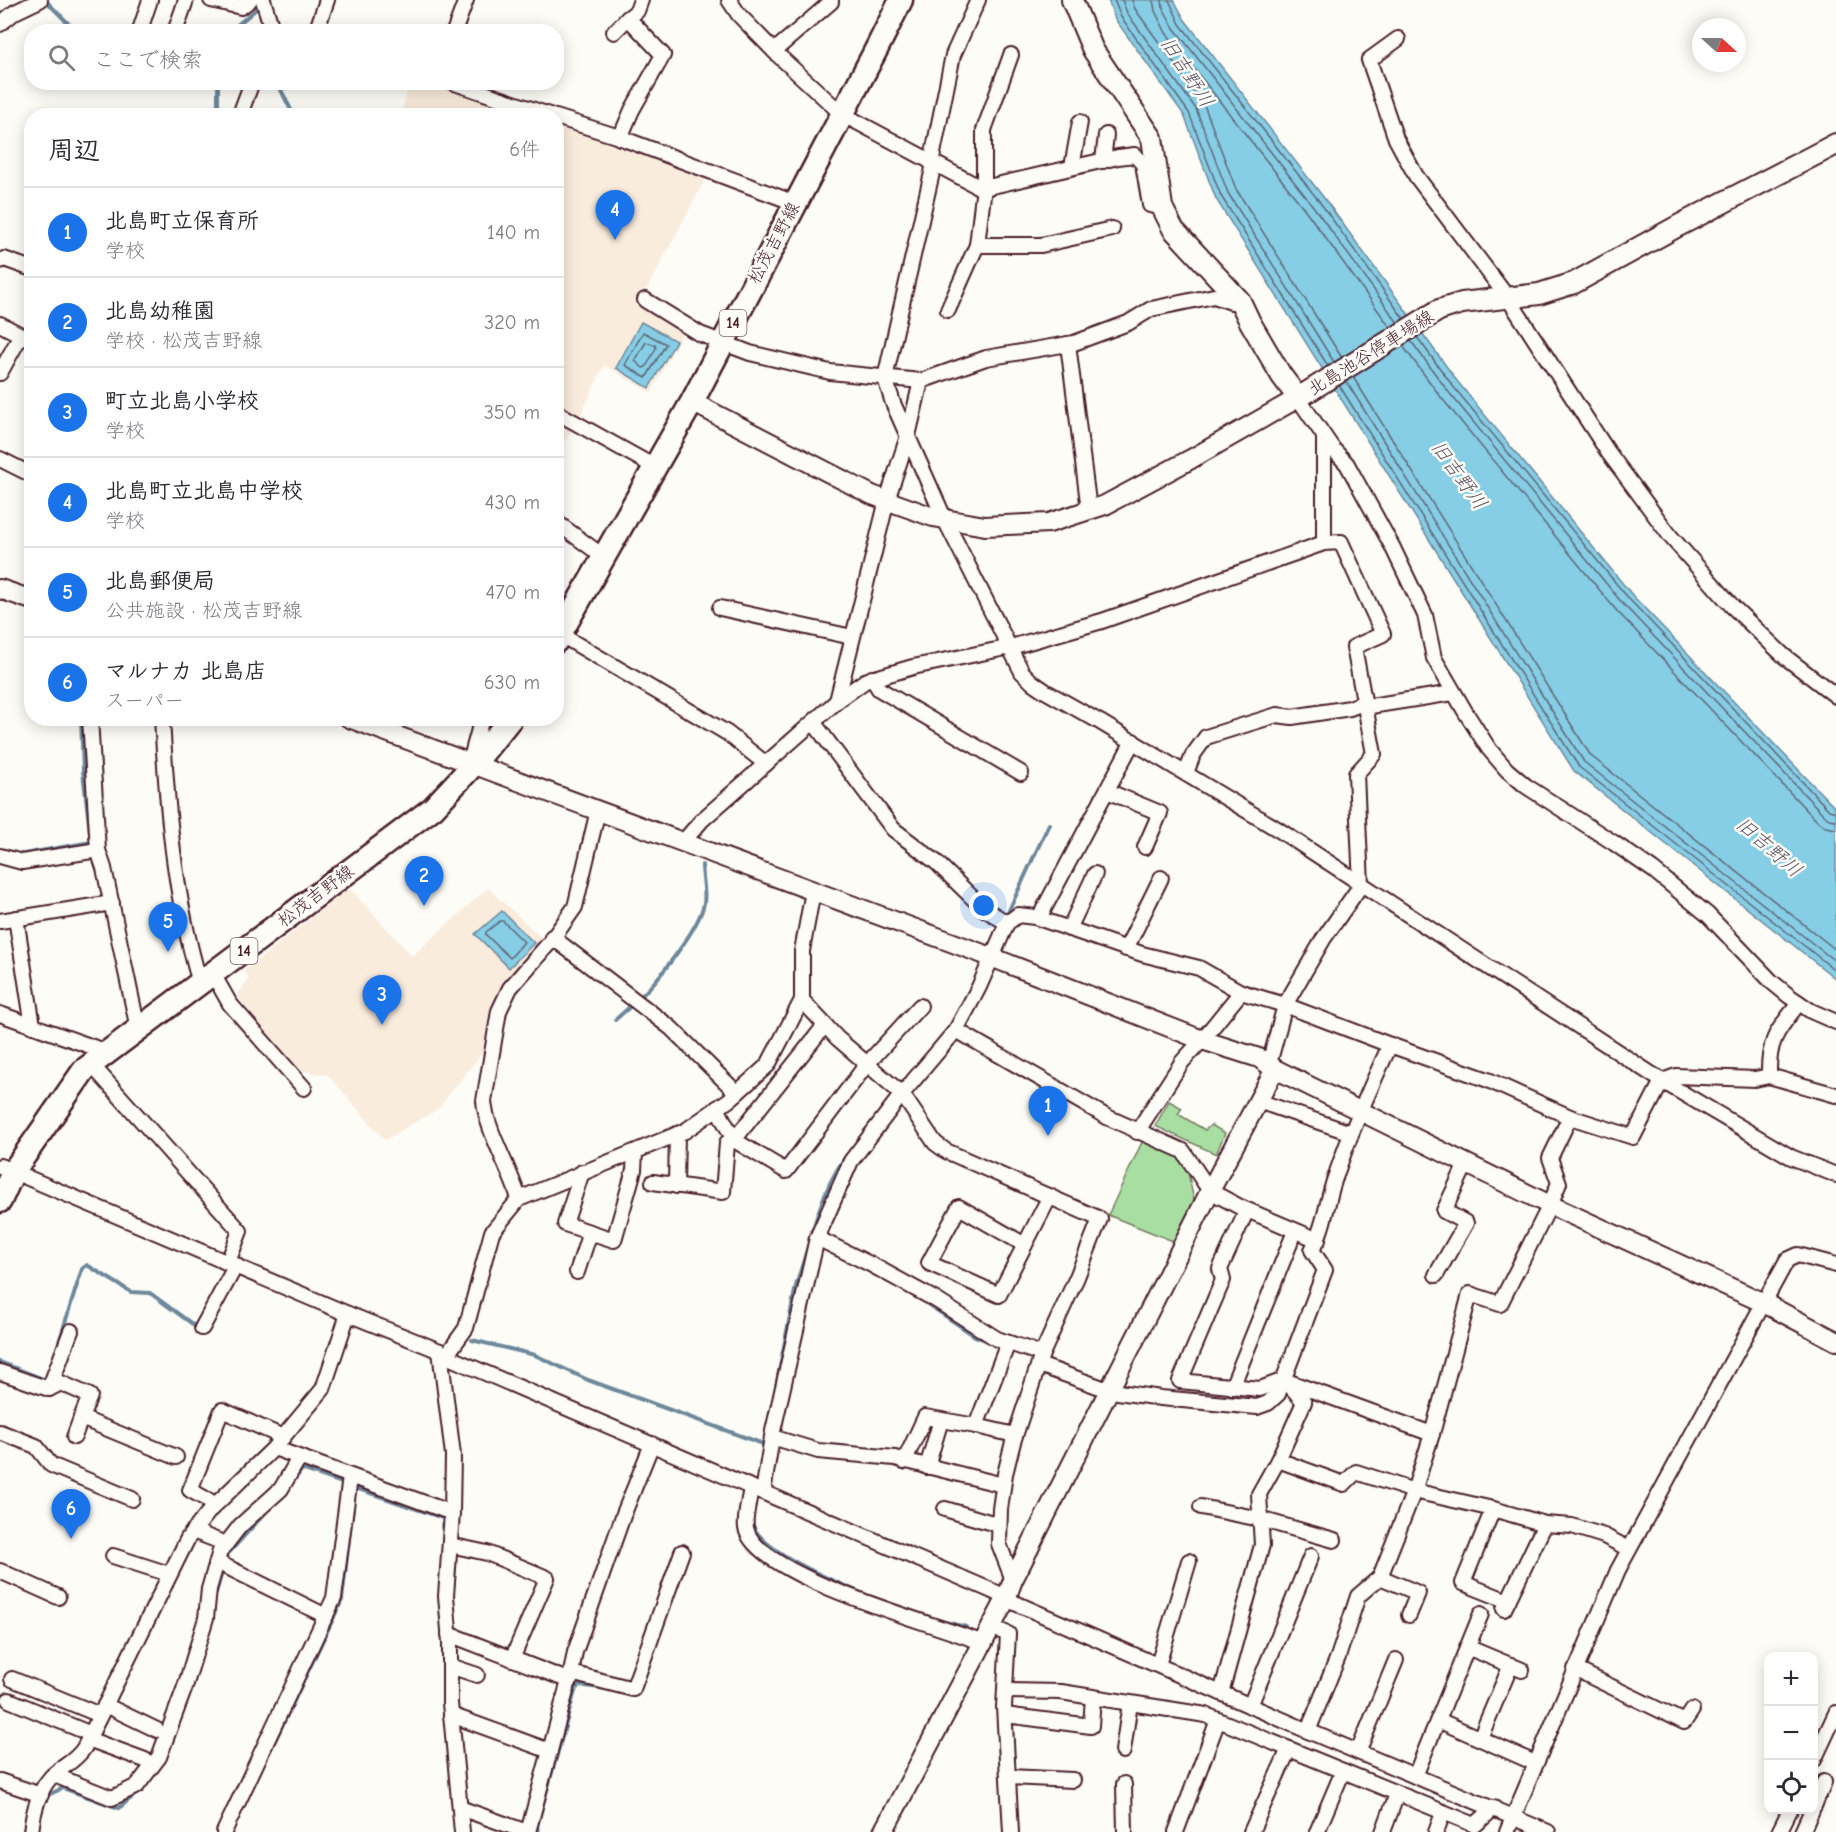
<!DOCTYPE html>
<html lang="ja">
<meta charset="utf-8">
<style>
:root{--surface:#fff;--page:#f2f2f3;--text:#2b2b33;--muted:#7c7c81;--line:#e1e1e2;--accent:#1a73e8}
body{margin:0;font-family:"Comic Neue","Klee One",sans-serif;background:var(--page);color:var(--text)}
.controls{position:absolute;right:18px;bottom:18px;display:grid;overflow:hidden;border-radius:12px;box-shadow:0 3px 15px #0003}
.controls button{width:54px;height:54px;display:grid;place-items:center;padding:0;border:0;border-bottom:2px solid var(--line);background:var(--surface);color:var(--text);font:30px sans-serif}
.compass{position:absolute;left:1692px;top:18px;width:54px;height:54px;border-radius:50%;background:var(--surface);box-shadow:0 3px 15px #0003;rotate:111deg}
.you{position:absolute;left:984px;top:906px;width:21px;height:21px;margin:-15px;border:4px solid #fff;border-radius:50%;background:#1a73e8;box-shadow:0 0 0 9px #1a73e833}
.badge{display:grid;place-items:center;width:39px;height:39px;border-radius:50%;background:var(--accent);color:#fff;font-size:20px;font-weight:700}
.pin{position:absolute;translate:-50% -50px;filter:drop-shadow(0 2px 3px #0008)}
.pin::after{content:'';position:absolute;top:32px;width:21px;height:18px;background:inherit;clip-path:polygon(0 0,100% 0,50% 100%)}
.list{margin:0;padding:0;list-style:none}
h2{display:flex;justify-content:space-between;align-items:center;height:78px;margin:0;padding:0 24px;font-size:26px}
h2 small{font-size:20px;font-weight:400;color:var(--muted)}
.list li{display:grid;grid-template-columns:39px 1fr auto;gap:18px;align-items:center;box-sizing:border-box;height:90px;padding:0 24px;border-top:2px solid var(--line)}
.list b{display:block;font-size:22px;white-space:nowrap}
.list p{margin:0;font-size:20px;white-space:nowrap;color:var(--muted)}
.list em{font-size:20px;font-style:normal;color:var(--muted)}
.icon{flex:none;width:33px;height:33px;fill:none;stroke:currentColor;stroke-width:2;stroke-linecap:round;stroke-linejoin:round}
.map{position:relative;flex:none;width:1836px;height:1832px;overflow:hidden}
.search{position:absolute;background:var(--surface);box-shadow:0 3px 15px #0003;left:24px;top:24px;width:540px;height:66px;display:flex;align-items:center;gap:15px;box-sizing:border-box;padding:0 21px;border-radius:24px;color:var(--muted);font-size:22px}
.panel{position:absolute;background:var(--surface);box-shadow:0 3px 15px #0003;left:24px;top:108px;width:540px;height:618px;border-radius:24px}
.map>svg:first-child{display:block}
.built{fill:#f9ecdd}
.green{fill:#a8dea1;stroke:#797e66;stroke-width:1.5}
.water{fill:#85cee6;stroke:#6d889b;stroke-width:1.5}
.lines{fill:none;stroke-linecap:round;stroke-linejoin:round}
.shore{stroke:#626576;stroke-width:1.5}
.stream{stroke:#6d889b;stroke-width:4}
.minor-casing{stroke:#4a1f2b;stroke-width:18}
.tertiary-casing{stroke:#4a1f2b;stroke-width:22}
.secondary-casing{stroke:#4a1f2b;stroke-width:24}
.primary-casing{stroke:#4a1f2b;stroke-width:27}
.minor{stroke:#fdfcf7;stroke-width:14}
.tertiary{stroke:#fdfcf7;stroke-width:18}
.secondary{stroke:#fdfcf7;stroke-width:20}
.primary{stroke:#fdfcf7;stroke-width:22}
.labels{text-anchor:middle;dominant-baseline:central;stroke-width:5;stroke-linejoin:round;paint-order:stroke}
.shield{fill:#fdfcf7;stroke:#806168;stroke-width:1.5}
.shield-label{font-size:16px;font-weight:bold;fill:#4a1f2b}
.street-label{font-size:18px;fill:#4a1f2b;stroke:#fdfcf7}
.water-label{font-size:20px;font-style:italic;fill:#5c5463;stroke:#fdfcf7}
</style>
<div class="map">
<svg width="1836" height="1832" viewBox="0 0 1836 1832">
<rect width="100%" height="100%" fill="#fdfcf7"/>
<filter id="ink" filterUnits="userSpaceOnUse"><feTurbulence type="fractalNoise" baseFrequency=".0167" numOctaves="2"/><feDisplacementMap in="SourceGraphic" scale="12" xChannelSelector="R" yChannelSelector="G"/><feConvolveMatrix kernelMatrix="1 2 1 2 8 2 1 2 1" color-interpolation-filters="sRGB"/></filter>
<g filter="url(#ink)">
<g class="built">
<polygon points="410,82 438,83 533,115 400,116"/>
<polygon points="557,124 707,176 639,304 684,330 651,393 604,365 581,414 565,441 557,434"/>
<polygon points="349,888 412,956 488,888 544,940 505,985 487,1023 488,1045 438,1109 385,1140 328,1075 293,1069 237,995 249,979 244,971"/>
</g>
<g class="green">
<polygon points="1169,1101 1182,1108 1178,1114 1205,1130 1211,1125 1225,1133 1216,1154 1155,1126"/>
<polygon points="1143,1140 1178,1154 1186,1163 1195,1205 1173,1241 1108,1215"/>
</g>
<g class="water">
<polygon points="1108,0 1174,0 1185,20 1324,198 1457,381 1633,596 1836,809 1836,979 1574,771 1216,199 1184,115 1115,19"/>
<polygon points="641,322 676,341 649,388 616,368"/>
<polygon points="502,911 534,943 509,968 475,934"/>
</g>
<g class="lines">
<g class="shore">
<polyline points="1114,0 1121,17 1189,113 1221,196 1328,366"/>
<polyline points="1122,0 1127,13 1196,109 1228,193 1334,362"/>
<polyline points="1132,0 1135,9 1204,105 1236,189 1342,358"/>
<polyline points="1153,0 1155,11 1166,33 1306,211 1390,327"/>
<polyline points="1162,0 1163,8 1174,28 1313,206 1398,323"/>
<polyline points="1169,0 1180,24 1319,201 1404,319"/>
<polygon points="643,332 666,344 646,378 625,365"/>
<polyline points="1417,337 1452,385 1629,599 1829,810 1836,812"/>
<polyline points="1411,341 1447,390 1623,604 1824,815 1829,819 1836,820"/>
<polygon points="646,342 655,345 656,348 646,367 643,368 635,361"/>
<polyline points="1403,346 1440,396 1616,610 1818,822 1826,827 1836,829"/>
<polyline points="1353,377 1591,756 1836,950"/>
<polyline points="1346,381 1584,762 1836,962"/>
<polyline points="1339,385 1579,767 1836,971"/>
<polygon points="500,921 503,921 524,942 510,958 486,935 486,932"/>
</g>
<g class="stream">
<polyline points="45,0 77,32"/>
<polyline points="229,32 261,5"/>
<polyline points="218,82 218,116"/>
<polyline points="277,82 294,116"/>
<polyline points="18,855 91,842 83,771 81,718"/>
<polyline points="1005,919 1049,824"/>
<path d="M638,999c19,-17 62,-72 66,-96 2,-12 -2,-26 -2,-38"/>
<polyline points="615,1020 633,1004"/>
<path d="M812,1232c9,-28 17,-53 35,-77"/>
<polyline points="861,1267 878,1276"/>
<polyline points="919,1298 975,1336 989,1341"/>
<polyline points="472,1340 535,1355 588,1380 766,1445"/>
<polyline points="1044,1360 1060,1365"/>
<polyline points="53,1361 82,1269 87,1265 131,1292 150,1293 195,1326 203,1313"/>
<polyline points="0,1362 46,1380 47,1377"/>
<polyline points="773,1402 796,1286 809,1243"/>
<polyline points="353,1487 443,1518 444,1539"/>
<polyline points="285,1493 302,1469 345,1484"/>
<path d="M755,1502c-1,6 -3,13 -3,19 2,29 91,64 116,75"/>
<polyline points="214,1600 227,1555 267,1511"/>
<polyline points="940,1621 966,1627"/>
<polyline points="271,1749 342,1600 355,1488"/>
<polyline points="152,1777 161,1764"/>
<polyline points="42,1811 46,1796 63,1788 119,1808 141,1790"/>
<polyline points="539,1832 537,1827 540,1815 575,1691 579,1685 613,1690"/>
</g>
<g class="minor-casing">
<g id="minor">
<polyline points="211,0 241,7 250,0"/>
<polyline points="263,0 273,32"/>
<polyline points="729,0 739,15 779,56 842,114 979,187 988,187 1118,157 1135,155 1143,164 1150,205 1162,207"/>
<polyline points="0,24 15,12 40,0"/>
<polyline points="141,27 150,0"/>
<polyline points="175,32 186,0"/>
<polyline points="316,32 327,0"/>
<polyline points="454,32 466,0"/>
<polyline points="614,32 628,18"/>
<polyline points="1398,39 1369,60 1396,139 1416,176 1508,298 1608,452 1671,537 1733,607 1784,656 1836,696"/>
<polyline points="774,51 831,2 831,0"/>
<polyline points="452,82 552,116"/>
<polyline points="242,116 242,109 252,82"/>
<polyline points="556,117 616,136 795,203"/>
<polyline points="620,138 632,110 663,55 628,18 637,11 641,0"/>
<polyline points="1103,161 1106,135"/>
<polyline points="931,163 953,55 978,0"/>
<polyline points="934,164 885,378 893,403 945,520 1022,672 1032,682 1045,691 1100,722 1279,830 1662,1081 1791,1157 1836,1175"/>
<polyline points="1072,167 1080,122"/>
<polyline points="977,245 1041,245 1112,229"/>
<polyline points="0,261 4,259 32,269"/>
<polyline points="645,300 700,334 750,353 830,372 921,381 986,358 1074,343 1128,323 1151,309 1214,296 1231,302 1240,301"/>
<polyline points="948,310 977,245 984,187 984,130 1011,55"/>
<polyline points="0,324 32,341"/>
<polyline points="1068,344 1089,510"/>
<polyline points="0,373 21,335"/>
<polyline points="1298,398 1333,449 1347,464 1392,546 1425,615 1434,658 1466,713 1489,749 1507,770 1526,786 1614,843 1653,870 1708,915 1772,982 1789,996 1811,1011 1836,1022"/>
<polyline points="556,412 655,467"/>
<polyline points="1324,437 1324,543"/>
<polyline points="0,459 32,475"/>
<polyline points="556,522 604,557"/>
<polyline points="720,608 852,637"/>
<polyline points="556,632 727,733 766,764"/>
<polyline points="872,678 879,689 1021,773"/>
<polyline points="837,701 887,500 908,436 921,381"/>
<polyline points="1364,707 1453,693"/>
<polyline points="90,718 98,850"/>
<path d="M162,718c5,91 12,178 38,265"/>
<polyline points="814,723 893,829 936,862 983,908 1007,923"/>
<polyline points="470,762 482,718"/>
<polyline points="1186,773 1193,755 1206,737 1277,715 1292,717 1350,708 1363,703"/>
<polyline points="1107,791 1160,813 1145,847"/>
<polyline points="683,842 702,820 837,701 865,681 913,667 1011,647 1102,621 1324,543 1341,542 1383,634 1354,647 1374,754 1356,774 1361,885 1324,938 1285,1005 1269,1064"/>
<polyline points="0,856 22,862 98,850 104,868 138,1029"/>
<polyline points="16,918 33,1026"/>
<polyline points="1039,918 1133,741"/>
<polyline points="0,921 112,903"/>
<polyline points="1069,929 1095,874"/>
<polyline points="552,937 671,1028 737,1093"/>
<polyline points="1126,949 1161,878"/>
<polyline points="213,974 230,1004 304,1088"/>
<polyline points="802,1000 837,1038 902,1094 935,1143 946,1151 1100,1219 1077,1277 1042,1354 1013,1442 1005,1474 1000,1509 999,1544 1013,1580"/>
<polyline points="0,1014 107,1052"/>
<polyline points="956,1030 1107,1117 1183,1151 1210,1191 1240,1207 1318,1240"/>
<polyline points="91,1064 240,1231 228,1262"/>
<path d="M1769,1076c-1,-37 9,-46 30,-73"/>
<polyline points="1258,1101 1351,1133"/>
<polyline points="717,1108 734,1140 786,1171 867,1064 920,1006"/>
<polyline points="1137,1132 1182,1062 1202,1040 1241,992"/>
<polyline points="0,1166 348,1314 440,1351 446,1356 997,1593 1006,1599 1308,1731 1548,1832"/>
<polyline points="582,1172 565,1224 614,1240 634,1170 635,1152"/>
<polyline points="653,1182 723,1192 727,1143 734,1140 825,1025"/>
<polyline points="676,1186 677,1134"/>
<path d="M519,1199c-9,-31 -33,-69 -35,-98l15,-90 11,-23 41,-47 24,-34 23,-97"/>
<polyline points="1247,1210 1220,1269 1223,1280 1180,1381 1260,1389 1284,1380 1432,1434"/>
<polyline points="817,1238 872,1265 936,1300 997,1339 1042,1354"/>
<polyline points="1025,1245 959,1207 929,1263 999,1295 1050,1196"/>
<polyline points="577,1272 590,1232"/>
<polyline points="1436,1275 1466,1223 1444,1211 1466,1164"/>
<polyline points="202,1328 236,1265"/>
<polyline points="1008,1343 976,1426 1015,1435"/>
<polyline points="440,1351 453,1455 452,1513 446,1596 450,1642 450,1703 462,1832"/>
<polyline points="446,1356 466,1328 492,1232 519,1199 685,1131 729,1100 768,1065 802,1000 802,951 813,891"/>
<path d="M1039,1365l72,26 50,7 96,9 11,-4 10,-9 47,-124 -13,-20c13,-23 15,-51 24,-75 15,-45 34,-87 54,-130"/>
<polyline points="0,1372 49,1389 71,1331"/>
<polyline points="1232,1387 1295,1231"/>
<polyline points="49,1389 61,1383 90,1396 81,1418 176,1457"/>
<polyline points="0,1432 36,1446 51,1465 132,1499"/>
<polyline points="74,1437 81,1418"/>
<polyline points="772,1437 818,1451 895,1458 1003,1485"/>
<polyline points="652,1444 623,1516 575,1652 571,1673 633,1689 682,1552"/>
<polyline points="274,1448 452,1513"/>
<polyline points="1278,1460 1344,1484 1356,1472 1414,1491 1493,1509 1545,1524 1572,1526 1604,1536 1629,1549"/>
<polyline points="904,1462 925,1417 976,1426"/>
<polyline points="927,1467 941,1420"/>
<path d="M751,1487c-1,10 -7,31 -5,41 9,49 192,96 237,115"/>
<polyline points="763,1492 773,1431 817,1238 851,1161 902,1094 956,1030 979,987 1007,923 1018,915 1035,917 1142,954 1199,968 1241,992 1285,1005 1390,1045 1488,1080 1570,1117 1633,1137 1662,1081 1676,1076 1755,1079 1769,1076 1836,1095"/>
<polyline points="215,1504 190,1490 222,1410 283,1437"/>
<polyline points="1201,1507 1260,1519 1334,1540"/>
<polyline points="945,1509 999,1525"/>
<polyline points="1493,1509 1463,1583 1508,1601"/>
<polyline points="193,1531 226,1544 240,1526 281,1489 299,1458"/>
<polyline points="450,1545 487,1553 547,1578 512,1659"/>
<polyline points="113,1556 169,1574"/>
<polyline points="217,1562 326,1616"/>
<polyline points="0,1571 58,1597"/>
<polyline points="1380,1577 1418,1593 1409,1615"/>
<polyline points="1504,1609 1545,1524"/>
<polyline points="991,1627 1008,1634 1004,1707 1011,1832"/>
<polyline points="449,1634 570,1681"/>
<polyline points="1467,1647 1522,1670"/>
<polyline points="1158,1665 1189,1561"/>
<polyline points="450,1666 477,1675"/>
<polyline points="1575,1669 1684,1722 1692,1710"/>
<polyline points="12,1679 100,1715"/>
<polyline points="1005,1691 1061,1692 1206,1715 1475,1825 1494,1808"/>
<polyline points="1221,1693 1262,1545 1259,1494 1278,1460 1304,1402 1286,1381"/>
<polyline points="9,1700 91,1734"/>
<polyline points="105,1705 157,1730"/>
<polyline points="1250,1706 1311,1556"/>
<polyline points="451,1715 550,1751"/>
<polyline points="1005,1715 1091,1726 1093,1697"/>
<polyline points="1438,1720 1535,1763"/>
<polyline points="1308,1731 1338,1657 1358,1596 1380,1577 1414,1491 1432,1434 1470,1294 1500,1304 1550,1205 1559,1183 1550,1158 1570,1117"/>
<polyline points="1480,1738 1511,1665"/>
<polyline points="88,1739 145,1760"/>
<polyline points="1123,1751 1130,1703"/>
<polyline points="1358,1752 1396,1660"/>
<polyline points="1814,1760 1836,1713"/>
<polyline points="54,1775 112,1798 137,1786 159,1757 185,1687 206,1618 209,1589 220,1551 226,1544"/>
<polyline points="1415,1776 1481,1614"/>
<polyline points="1009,1777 1073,1780"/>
<polyline points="0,1781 41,1795"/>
<polyline points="1124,1784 1125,1832"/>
<polyline points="1814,1806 1824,1782"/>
<polyline points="460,1808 527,1832"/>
<path d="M31,1832c2,-18 7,-41 20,-55 11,-11 24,-15 33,-29l104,-210 23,-29 63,-61 49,-59 25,-75"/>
<polyline points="224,1832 334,1598 350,1477"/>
<polyline points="528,1832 571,1673"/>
<polyline points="1176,1832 1218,1720"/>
<polyline points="1251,1832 1289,1749"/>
<polyline points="1317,1832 1343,1771"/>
<polyline points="1383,1832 1397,1794"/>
<polyline points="1436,1832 1443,1813"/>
<polyline points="1507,1832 1618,1570 1787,1260 1798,1255 1836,1265"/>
<polyline points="1779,1832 1790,1810"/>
<polyline points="1802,1832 1812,1810"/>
</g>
</g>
<g class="tertiary-casing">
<g id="tertiary">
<polyline points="692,402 872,495 933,517 985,526 1049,523 1105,505 1191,459 1298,398"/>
<polyline points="0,589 32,600"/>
<polyline points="349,718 991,957 1202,1040 1259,1058 1275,1069 1550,1205 1764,1303 1836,1341"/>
<polyline points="883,1832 1006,1599 1013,1580 1210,1191 1275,1069"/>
</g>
</g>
<g class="secondary-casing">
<polyline id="secondary" points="1072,0 1093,50 1152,138 1162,207 1173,229 1240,301 1250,322 1281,375 1298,398 1439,310 1462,303 1539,294 1574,283 1678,226 1836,144"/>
</g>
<g class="primary-casing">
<g id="primary">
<polyline points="556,641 692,402 878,46 901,0"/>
<polyline points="0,1201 13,1172 84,1070 433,808 474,764 511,718"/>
</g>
</g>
<use href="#minor" class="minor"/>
<use href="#tertiary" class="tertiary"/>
<use href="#secondary" class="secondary"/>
<use href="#primary" class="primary"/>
</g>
</g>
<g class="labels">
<g class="shield">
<rect x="719.5" y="310" width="27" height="26" rx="4.5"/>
<rect x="230.5" y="938" width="27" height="26" rx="4.5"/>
</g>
<g class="shield-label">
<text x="733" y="323">14</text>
<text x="244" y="951">14</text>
</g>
<g class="street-label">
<text transform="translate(774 243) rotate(-62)">松茂吉野線</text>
<text transform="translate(1371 353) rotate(-32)">北島池谷停車場線</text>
<text transform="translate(316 896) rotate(-37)">松茂吉野線</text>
</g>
<g class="water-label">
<text transform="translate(1187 72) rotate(57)">旧吉野川</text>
<text transform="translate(1459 475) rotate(54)">旧吉野川</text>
<text transform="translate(1769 847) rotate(41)">旧吉野川</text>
</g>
</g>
</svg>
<div class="controls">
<button>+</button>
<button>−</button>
<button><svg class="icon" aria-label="locate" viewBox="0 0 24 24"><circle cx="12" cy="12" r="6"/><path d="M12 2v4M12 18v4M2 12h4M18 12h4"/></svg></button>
</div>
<svg class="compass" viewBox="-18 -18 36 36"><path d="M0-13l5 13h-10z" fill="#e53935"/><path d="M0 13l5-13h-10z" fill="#7c7c81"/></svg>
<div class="you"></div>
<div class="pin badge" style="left:1048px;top:1136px">1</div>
<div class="pin badge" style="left:424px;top:906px">2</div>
<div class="pin badge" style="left:382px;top:1025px">3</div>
<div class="pin badge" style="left:615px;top:240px">4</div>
<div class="pin badge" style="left:168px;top:952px">5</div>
<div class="pin badge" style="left:71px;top:1539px">6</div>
<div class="search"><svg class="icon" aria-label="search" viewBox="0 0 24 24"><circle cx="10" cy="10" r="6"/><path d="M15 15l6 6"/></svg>ここで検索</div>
<section class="panel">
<h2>周辺<small>6件</small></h2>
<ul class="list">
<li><span class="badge">1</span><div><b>北島町立保育所</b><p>学校</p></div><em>140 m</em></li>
<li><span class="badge">2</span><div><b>北島幼稚園</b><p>学校 · 松茂吉野線</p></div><em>320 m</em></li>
<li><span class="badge">3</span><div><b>町立北島小学校</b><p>学校</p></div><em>350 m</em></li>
<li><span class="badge">4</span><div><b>北島町立北島中学校</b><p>学校</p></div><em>430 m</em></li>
<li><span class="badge">5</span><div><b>北島郵便局</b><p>公共施設 · 松茂吉野線</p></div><em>470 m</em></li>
<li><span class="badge">6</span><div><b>マルナカ 北島店</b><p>スーパー</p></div><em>630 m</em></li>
</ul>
</section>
</div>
